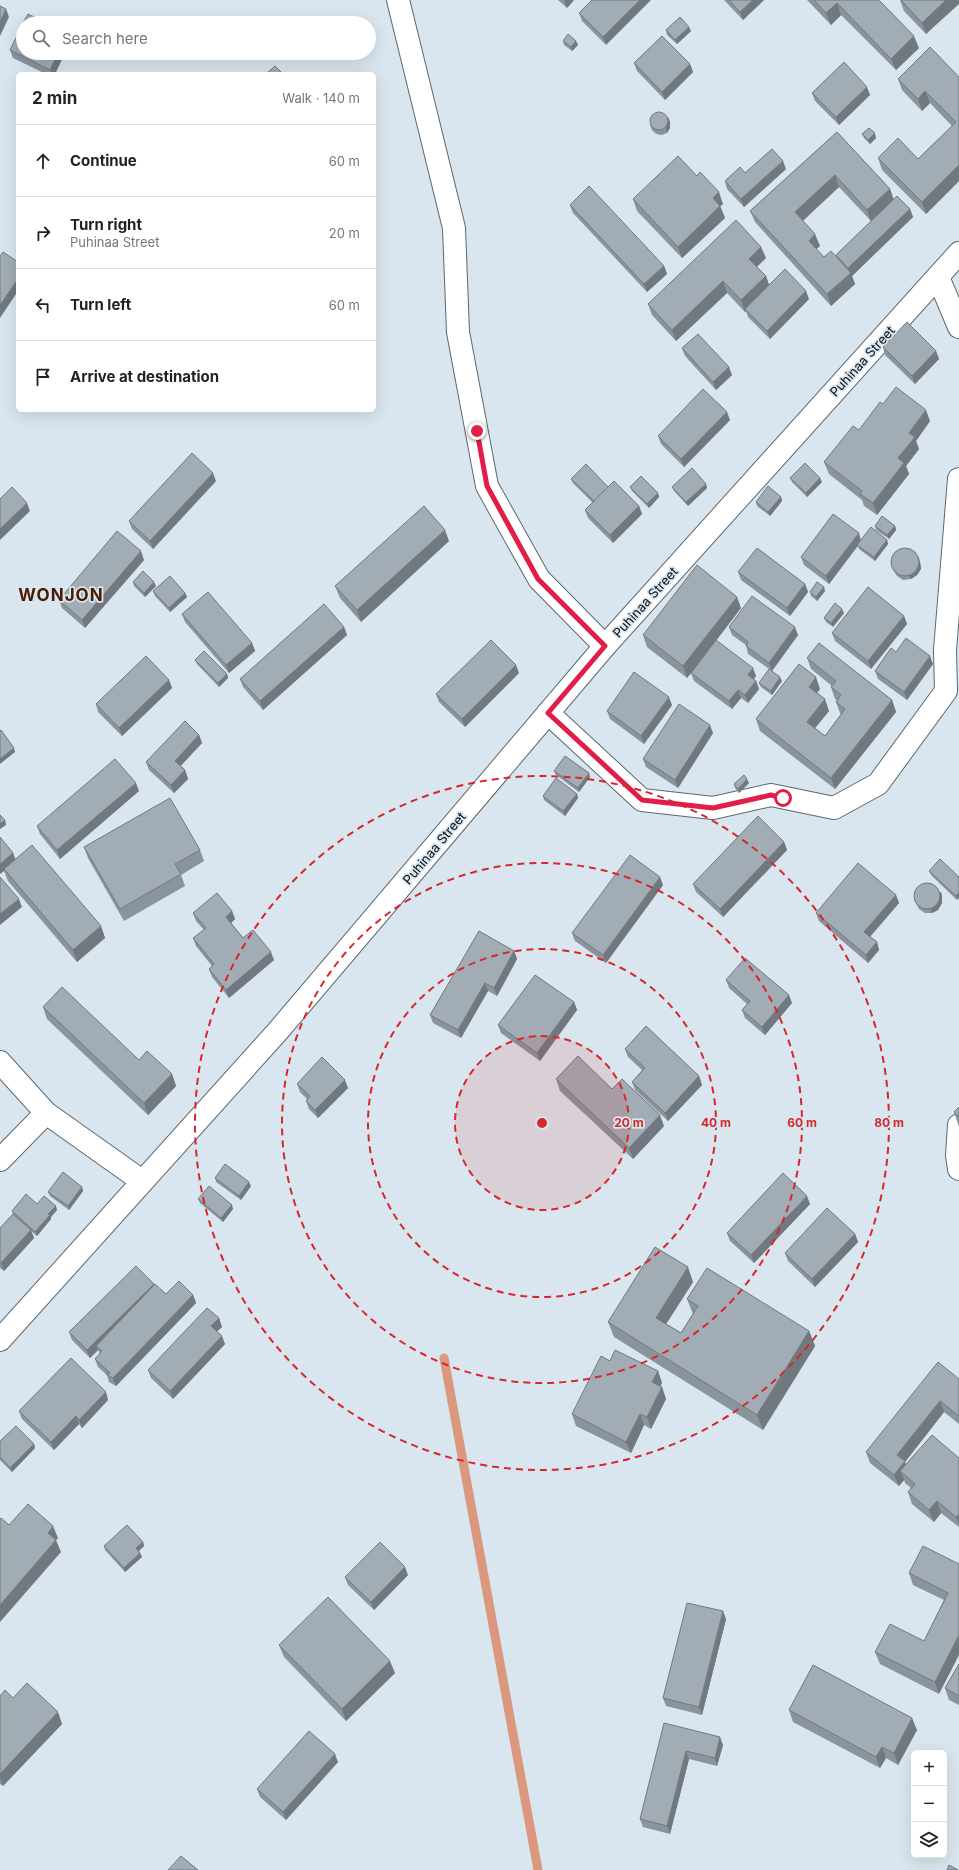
<!DOCTYPE html>
<meta charset="utf-8">
<style>
:root{--surface:#fff;--page:#f6f6f6;--text:#222;--muted:#767676;--line:#e0e0e0}
body{margin:0;font-family:Inter,sans-serif;background:var(--page);color:var(--text)}
.controls{position:absolute;right:12px;bottom:12px;display:grid;overflow:hidden;border-radius:6px;box-shadow:0 4px 16px #0002}
.controls button{width:36px;height:36px;display:grid;place-items:center;padding:0;border:0;border-bottom:1px solid var(--line);background:var(--surface);color:var(--text);font:20px sans-serif}
.stop{position:absolute;width:12px;height:12px;margin:-9px;border:3px solid #e11d48;border-radius:50%;background:#fff}
.stop.end{background:#e11d48;border-color:#fff;box-shadow:0 1px 4px #0008}
.list{margin:0;padding:0;list-style:none}
h2{display:flex;justify-content:space-between;align-items:center;height:52px;margin:0;padding:0 16px;font-size:17px}
h2 small{font-size:13px;font-weight:400;color:var(--muted)}
.list li{display:grid;grid-template-columns:26px 1fr auto;gap:12px;align-items:center;box-sizing:border-box;height:72px;padding:0 16px;border-top:1px solid var(--line)}
.list b{display:block;font-size:15px;white-space:nowrap}
.list p{margin:0;font-size:13px;white-space:nowrap;color:var(--muted)}
.list em{font-size:13px;font-style:normal;color:var(--muted)}
.icon{flex:none;width:22px;height:22px;fill:none;stroke:currentColor;stroke-width:2;stroke-linecap:round;stroke-linejoin:round}
.map{position:relative;flex:none;width:959px;height:1870px;overflow:hidden}
.search{position:absolute;background:var(--surface);box-shadow:0 4px 16px #0002;left:16px;top:16px;width:360px;height:44px;display:flex;align-items:center;gap:10px;box-sizing:border-box;padding:0 14px;border-radius:22px;color:var(--muted);font-size:15px}
.panel{position:absolute;background:var(--surface);box-shadow:0 4px 16px #0002;left:16px;top:72px;width:360px;height:340px;border-radius:6px}
.map>svg:first-child{display:block}
.lines{fill:none;stroke-linecap:round;stroke-linejoin:round}
.stream{stroke:#db987f;stroke-width:9}
.street-casing{stroke:#5d676f;stroke-width:24}
.street{stroke:#fff;stroke-width:22}
.wall{fill:#8a949c;fill-rule:evenodd}
.shaded-wall{fill:#71787f}
.building{fill:#a1acb5;stroke:#71787f}
.route{stroke:#e11d48;stroke-width:5}
.ring{fill:none;stroke:#d62828;stroke-width:2;stroke-dasharray:7 5}
.labels{text-anchor:middle;dominant-baseline:central;stroke-width:3.5;stroke-linejoin:round;paint-order:stroke}
.street-label{font-size:13px;fill:#0b0f12;stroke:#d9e6ef}
.district-label{font-size:17px;font-weight:bold;letter-spacing:1px;fill:#4a1a05;stroke:#d9e6ef}
.centre{fill:#d62828;stroke:#d9e6ef;stroke-width:2}
.ring-label{font-size:12px;text-anchor:middle;font-weight:bold;fill:#d62828;stroke:#d9e6ef;stroke-width:3.5;stroke-linejoin:round;paint-order:stroke}
</style>
<div class="map">
<svg width="959" height="1870" viewBox="0 0 959 1870">
<rect width="100%" height="100%" fill="#d9e6ef"/>
<g class="lines">
<polyline class="stream" points="444,1358 538,1870"/>
<g class="street-casing">
<g id="street">
<polyline points="398,0 454,228 458,332 487,486 539,579 605,646"/>
<polyline points="938,277 959,327"/>
<polyline points="548,713 642,800 713,808 771,795 834,808 878,784 946,691 945,650 959,479"/>
<polyline points="0,1062 46,1113"/>
<polyline points="959,1125 957,1155 959,1169"/>
<polyline points="0,1160 46,1113 142,1181"/>
<polyline points="0,1340 278,1031 605,646 959,253"/>
</g>
</g>
<use href="#street" class="street"/>
</g>
<g class="wall">
<polygon points="558,0 574,0 567,8"/>
<polygon points="592,0 606,45 582,21 579,13"/>
<polygon points="724,0 764,0 743,20"/>
<polygon points="807,0 879,0 919,48 896,70 841,15 831,25"/>
<polygon points="900,0 959,0 926,34 904,11"/>
<polygon points="666,30 691,31 677,44 667,35"/>
<polygon points="563,41 576,41 578,45 572,51 564,45"/>
<polygon points="10,50 65,53 55,74 46,74 13,58"/>
<polygon points="634,63 690,64 693,72 665,100 637,71"/>
<polygon points="959,77 959,181 926,214 882,170 878,158 918,159 952,126 930,103 922,111 902,90 898,79"/>
<polygon points="812,93 870,95 839,125 815,101"/>
<polygon points="668,117 670,122 670,128 667,133 662,135 656,134 652,130 650,125"/>
<path d="M837,132l53,57 4,11 16,9 3,8 -61,59 3,8 -24,22 -76,-84 -5,-11zM839,187l32,34 -35,34 1,3 -13,-1 -8,-8 4,-3 -17,-25z"/>
<polygon points="862,134 876,138 870,144 864,138"/>
<polygon points="786,169 744,207 727,189 725,181 745,173"/>
<polygon points="633,199 723,204 720,206 725,218 682,258 637,211"/>
<polygon points="570,205 664,266 667,274 647,292 573,213"/>
<polygon points="766,258 757,267 766,276 769,285 809,299 770,339 748,317 746,311 745,312 727,293 676,341 652,315 648,304"/>
<polygon points="883,347 936,351 939,359 915,384 885,355"/>
<polygon points="682,348 732,375 716,390 685,356"/>
<polygon points="883,404 930,421 916,441 919,449 906,466 909,474 877,515 864,506 862,500 829,474 824,462 859,430"/>
<polygon points="730,420 684,467 661,444 658,436"/>
<polygon points="790,478 822,482 807,497 792,482"/>
<polygon points="571,479 608,487 639,506 642,514 613,543 588,518 585,510 593,503 573,483"/>
<polygon points="216,481 153,549 132,529 129,521"/>
<polygon points="706,484 707,488 688,506 674,491 672,487"/>
<polygon points="630,487 658,493 659,497 649,508 632,491"/>
<polygon points="781,497 782,501 770,516 757,506 756,502"/>
<polygon points="875,526 895,526 896,530 889,539 876,530"/>
<polygon points="861,540 887,540 888,544 875,561 859,549 858,546 829,584 804,565 801,557"/>
<polygon points="449,541 361,622 340,598 335,586"/>
<polygon points="144,560 85,628 62,608 59,600"/>
<polygon points="920,562 921,569 917,575 911,579 903,580 897,576 893,570 892,566"/>
<polygon points="738,572 805,584 808,592 790,616 741,580"/>
<polygon points="133,582 156,586 145,597 134,586"/>
<polygon points="153,591 185,593 187,597 170,612 155,596"/>
<polygon points="825,591 817,601 811,596 810,592"/>
<polygon points="741,608 716,641 756,676 754,679 756,681 759,689 748,703 741,698 732,709 694,681 691,673 697,666 687,678 647,647 643,635"/>
<polygon points="844,613 833,627 826,622 824,618"/>
<polygon points="182,614 252,643 255,651 229,673 185,622"/>
<polygon points="904,616 907,624 871,669 835,641 832,633"/>
<polygon points="344,627 347,635 263,710 243,687 240,679"/>
<polygon points="729,627 798,635 772,671 748,654 746,645 732,635"/>
<polygon points="896,652 933,664 907,700 878,679 875,671"/>
<polygon points="807,658 892,700 896,712 835,789 760,731 756,719 820,689 817,693 829,711 815,728 825,736 841,714 840,713 836,702 837,700 835,699 831,687 832,686 811,669"/>
<polygon points="195,660 227,674 228,678 219,687 197,664"/>
<polygon points="519,673 465,727 439,702 436,694"/>
<polygon points="169,680 172,688 122,736 98,712 96,704"/>
<polygon points="782,681 772,695 761,687 759,683"/>
<polygon points="672,705 644,744 610,719 607,711"/>
<polygon points="713,733 678,788 646,767 643,759"/>
<polygon points="199,735 202,743 180,766 185,770 188,779 174,793 149,770 146,762"/>
<polygon points="554,771 590,777 579,792 556,775"/>
<polygon points="749,783 739,793 735,788 734,784"/>
<polygon points="139,791 60,859 40,834 37,826"/>
<polygon points="577,794 578,798 565,816 544,800 543,796"/>
<polygon points="784,842 787,850 723,917 696,892 693,884"/>
<polygon points="84,847 200,850 204,861 181,875 185,886 124,921 88,858"/>
<polygon points="13,853 15,859 101,926 105,938 77,962 8,881 4,871 0,874"/>
<polygon points="929,871 959,877 957,900 931,875"/>
<polygon points="663,885 606,963 575,941 572,933"/>
<polygon points="941,892 942,896 942,903 938,910 932,913 925,913 919,909 914,899"/>
<polygon points="896,895 899,903 870,937 877,942 879,950 868,963 819,921 816,913"/>
<polygon points="232,911 235,919 231,923 243,938 274,960 229,998 212,977 209,969 212,966 196,946 193,938 204,930 196,921 193,913"/>
<polygon points="514,951 517,959 497,996 488,991 461,1038 433,1023 430,1015"/>
<polygon points="726,980 792,1003 765,1035 745,1018 742,1010 747,1004 729,988"/>
<polygon points="574,1002 577,1010 540,1061 501,1033 498,1025"/>
<polygon points="43,1007 139,1060 172,1074 176,1086 148,1115 47,1019"/>
<polygon points="625,1049 699,1076 702,1085 668,1121 635,1090 632,1082 642,1070 628,1057"/>
<polygon points="556,1079 612,1089 664,1126 633,1159 560,1091"/>
<polygon points="297,1084 348,1088 318,1118 309,1109 306,1101 307,1099 300,1092"/>
<polygon points="959,1107 959,1127 954,1112"/>
<polygon points="215,1178 251,1186 241,1200 216,1182"/>
<polygon points="82,1187 83,1191 69,1210 50,1196 48,1192"/>
<polygon points="198,1199 233,1209 223,1222 200,1203"/>
<polygon points="37,1204 57,1210 51,1217 51,1219 37,1236 31,1231 34,1238 4,1271 0,1268 0,1228 13,1214 12,1211"/>
<polygon points="810,1204 754,1263 730,1241 727,1233"/>
<polygon points="855,1234 858,1242 815,1287 788,1261 785,1253"/>
<polygon points="693,1282 666,1324 681,1333 693,1314 687,1299 809,1331 815,1346 763,1430 614,1337 608,1322"/>
<polygon points="154,1285 166,1294 193,1295 196,1303 116,1386 109,1382 107,1375 98,1367 95,1359 100,1354 98,1350 90,1358 72,1340 69,1332"/>
<polygon points="219,1318 222,1327 217,1331 225,1344 173,1399 151,1378 148,1370"/>
<polygon points="610,1361 658,1371 662,1383 660,1386 662,1387 666,1399 651,1429 644,1425 631,1453 576,1426 572,1414"/>
<polygon points="959,1379 959,1424 944,1412 905,1462 906,1465 959,1458 959,1527 941,1513 934,1522 912,1504 908,1492 911,1488 905,1483 904,1480 899,1486 870,1463 866,1452"/>
<polygon points="108,1400 82,1428 79,1424 54,1450 22,1419 19,1411"/>
<polygon points="0,1441 34,1444 35,1448 12,1472 0,1460"/>
<polygon points="143,1542 144,1546 139,1551 142,1557 125,1572 105,1550 104,1546"/>
<polygon points="959,1564 939,1694 880,1664 875,1652 924,1641 944,1600 913,1585 909,1573"/>
<polygon points="408,1575 374,1610 348,1585 345,1577"/>
<polygon points="726,1619 702,1715 666,1706 663,1698"/>
<polygon points="279,1645 395,1673 346,1721 284,1657"/>
<polygon points="959,1664 959,1705 949,1700 945,1688"/>
<polygon points="0,1696 13,1698 62,1724 3,1786 0,1784"/>
<polygon points="789,1710 917,1730 898,1765 886,1758 880,1768 793,1722"/>
<polygon points="664,1723 723,1745 717,1766 689,1759 670,1834 643,1827 640,1819"/>
<polygon points="338,1762 286,1820 260,1797 257,1789"/>
</g>
<g class="shaded-wall">
<polygon points="564,0 574,0 567,8"/>
<polygon points="640,0 651,0 606,45 603,37"/>
<polygon points="753,0 764,0 743,20 740,12"/>
<polygon points="946,0 959,0 959,4 926,34 922,23"/>
<polygon points="837,3 841,15 831,25 826,13"/>
<polygon points="6,9 9,17 0,36 0,22"/>
<polygon points="689,27 691,31 677,44 675,40"/>
<polygon points="914,36 919,48 896,70 891,59"/>
<polygon points="576,41 578,45 572,51 571,47"/>
<polygon points="58,53 65,53 55,74 52,74 50,70"/>
<polygon points="690,64 693,72 665,100 662,92"/>
<polygon points="867,87 870,95 839,125 836,117"/>
<polygon points="925,91 930,103 922,111 918,99"/>
<polygon points="668,117 670,122 670,128 667,133 666,129"/>
<polygon points="875,133 876,138 870,144 868,140"/>
<polygon points="783,161 786,169 744,207 741,199"/>
<polygon points="959,165 959,181 926,214 922,202"/>
<polygon points="835,175 839,187 799,224 795,212"/>
<polygon points="890,189 894,201 871,222 867,210"/>
<polygon points="719,192 723,204 717,209 713,198"/>
<polygon points="720,206 725,218 682,258 678,247"/>
<polygon points="910,209 913,217 852,276 855,284 831,306 827,294 850,273 848,268"/>
<polygon points="815,234 820,246 813,252 809,241"/>
<polygon points="761,247 766,258 753,270 749,259"/>
<polygon points="664,266 667,274 647,292 644,284"/>
<polygon points="766,276 770,288 745,309 746,311 745,312 741,300"/>
<polygon points="18,279 18,291 0,318 0,305"/>
<polygon points="723,281 727,293 676,341 672,330"/>
<polygon points="806,291 809,299 770,339 767,331"/>
<polygon points="936,351 939,359 915,384 912,376"/>
<polygon points="729,367 732,375 716,390 713,382"/>
<polygon points="926,410 930,421 916,441 919,449 906,466 909,474 877,515 873,503 898,458 909,433"/>
<polygon points="727,412 730,420 684,467 681,459"/>
<polygon points="213,473 216,481 153,549 150,541"/>
<polygon points="820,478 822,482 807,497 806,493"/>
<polygon points="706,484 707,488 688,506 686,502"/>
<polygon points="658,493 659,497 649,508 647,504"/>
<polygon points="781,497 782,501 770,516 768,512"/>
<polygon points="27,503 30,511 0,540 0,529"/>
<polygon points="639,506 642,514 613,543 610,535"/>
<polygon points="895,526 896,530 889,539 887,535"/>
<polygon points="445,530 449,541 361,622 357,610"/>
<polygon points="859,533 861,541 829,584 826,576"/>
<polygon points="887,540 888,544 875,561 874,557"/>
<polygon points="141,551 144,560 85,628 82,620"/>
<polygon points="919,558 920,562 921,569 917,575 911,579 909,575"/>
<polygon points="154,582 156,586 145,597 144,593"/>
<polygon points="805,584 808,592 790,616 787,608"/>
<polygon points="824,587 825,591 817,601 816,597"/>
<polygon points="185,593 187,597 170,612 169,608"/>
<polygon points="737,597 741,608 687,678 683,666"/>
<polygon points="842,609 844,613 833,627 831,623"/>
<polygon points="904,616 907,624 871,669 868,661"/>
<polygon points="344,627 347,635 263,710 260,701"/>
<polygon points="795,627 798,635 772,671 769,663"/>
<polygon points="252,643 255,651 229,673 226,665"/>
<polygon points="930,656 933,664 907,700 904,692"/>
<polygon points="516,665 519,673 465,727 462,719"/>
<polygon points="753,668 756,676 751,683 748,675"/>
<polygon points="227,674 228,678 219,687 218,683"/>
<polygon points="780,677 782,681 772,695 771,691"/>
<polygon points="816,677 820,689 813,698 809,687"/>
<polygon points="169,680 172,688 122,736 119,728"/>
<polygon points="756,681 759,689 748,703 745,695"/>
<polygon points="738,690 741,698 732,709 729,701"/>
<polygon points="669,697 672,705 644,744 641,736"/>
<polygon points="825,699 829,711 811,733 807,722"/>
<polygon points="892,700 896,712 835,789 831,778"/>
<polygon points="710,725 713,733 678,788 675,780"/>
<polygon points="199,735 202,743 178,769 175,761"/>
<polygon points="14,748 15,752 0,764 0,759"/>
<polygon points="185,770 188,779 174,793 171,785"/>
<polygon points="589,773 590,777 579,792 578,788"/>
<polygon points="747,779 749,783 739,793 738,789"/>
<polygon points="136,783 139,791 60,859 57,850"/>
<polygon points="577,794 578,798 565,816 563,811"/>
<polygon points="5,820 6,825 0,829 0,824"/>
<polygon points="784,842 787,850 723,917 720,909"/>
<polygon points="13,853 16,861 4,869 4,871 0,874 0,864"/>
<polygon points="660,877 663,885 606,963 603,955"/>
<polygon points="941,892 942,896 942,903 938,910 932,913 931,909"/>
<polygon points="959,892 959,898 957,900 956,896"/>
<polygon points="896,895 899,903 867,940 864,932"/>
<polygon points="19,899 22,907 0,925 0,914"/>
<polygon points="232,911 235,919 229,925 226,917"/>
<polygon points="101,926 105,938 77,962 73,950"/>
<polygon points="877,942 879,950 868,963 866,955"/>
<polygon points="514,951 517,959 497,996 494,988"/>
<polygon points="271,952 274,960 229,998 226,990"/>
<polygon points="485,983 488,991 461,1038 458,1030"/>
<polygon points="789,995 792,1003 765,1035 762,1027"/>
<polygon points="574,1002 577,1010 540,1061 537,1053"/>
<polygon points="172,1074 176,1086 148,1115 144,1103"/>
<polygon points="699,1076 702,1085 668,1121 665,1113"/>
<polygon points="345,1080 348,1088 318,1118 315,1110"/>
<polygon points="660,1115 664,1126 633,1159 629,1148"/>
<polygon points="249,1182 251,1186 241,1200 239,1196"/>
<polygon points="82,1187 83,1191 69,1210 68,1206"/>
<polygon points="807,1196 810,1204 754,1263 751,1255"/>
<polygon points="232,1205 233,1209 223,1222 221,1218"/>
<polygon points="56,1206 57,1210 51,1217 51,1219 37,1236 35,1232 48,1214"/>
<polygon points="31,1230 34,1238 4,1271 1,1263"/>
<polygon points="855,1234 858,1242 815,1287 812,1279"/>
<polygon points="688,1267 693,1282 661,1332 656,1318"/>
<polygon points="154,1284 156,1292 96,1346 98,1350 90,1358 87,1350"/>
<polygon points="193,1295 196,1303 116,1386 113,1378"/>
<polygon points="219,1318 222,1327 214,1334 211,1326"/>
<polygon points="809,1331 815,1346 763,1430 757,1415"/>
<polygon points="222,1336 225,1344 173,1399 170,1391"/>
<polygon points="658,1371 662,1383 656,1394 652,1382"/>
<polygon points="662,1387 666,1399 651,1429 647,1417"/>
<polygon points="106,1392 108,1400 82,1428 79,1420"/>
<polygon points="940,1401 944,1412 905,1462 909,1473 900,1471 904,1480 899,1486 894,1475 897,1455"/>
<polygon points="640,1414 644,1425 631,1453 626,1442"/>
<polygon points="76,1416 79,1424 54,1450 51,1442"/>
<polygon points="34,1444 35,1448 12,1472 10,1468"/>
<polygon points="937,1501 941,1513 934,1522 929,1510"/>
<polygon points="959,1514 959,1525 956,1517"/>
<polygon points="53,1526 58,1538 52,1545 48,1533"/>
<polygon points="56,1540 61,1552 0,1622 0,1605"/>
<polygon points="143,1542 144,1546 137,1552 136,1548"/>
<polygon points="140,1553 142,1557 125,1572 124,1568"/>
<polygon points="405,1567 408,1575 374,1610 371,1602"/>
<polygon points="723,1611 726,1619 702,1715 699,1707"/>
<polygon points="959,1635 959,1655 939,1694 935,1682"/>
<polygon points="390,1661 395,1673 346,1721 342,1709"/>
<polygon points="58,1712 62,1724 3,1786 0,1778 0,1774"/>
<polygon points="912,1718 917,1730 898,1765 894,1753"/>
<polygon points="720,1737 723,1745 717,1766 715,1758"/>
<polygon points="882,1747 886,1758 880,1768 876,1757"/>
<polygon points="686,1751 689,1759 670,1834 667,1826"/>
<polygon points="335,1754 338,1762 286,1820 283,1812"/>
</g>
<g class="building">
<polygon points="592,0 640,0 603,37 579,13"/>
<polygon points="729,0 753,0 740,12"/>
<polygon points="814,0 879,0 914,36 891,59 837,3 826,13"/>
<polygon points="901,0 946,0 922,23"/>
<polygon points="0,6 6,9 0,22"/>
<polygon points="28,14 47,23 23,23"/>
<polygon points="680,17 689,27 675,40 666,30"/>
<polygon points="23,24 23,53 58,53 50,70 10,50"/>
<polygon points="568,34 576,41 571,47 563,41"/>
<polygon points="662,36 690,64 662,92 634,63"/>
<polygon points="930,47 959,77 959,165 922,202 878,158 898,138 918,159 956,122 925,91 918,99 898,79"/>
<polygon points="844,62 867,87 836,117 812,93"/>
<polygon points="275,66 283,74 266,74"/>
<circle cx="659" cy="121" r="9"/>
<polygon points="869,128 875,133 868,140 862,134"/>
<polygon points="837,132 890,189 867,210 835,175 795,212 815,234 809,241 824,257 831,251 851,273 827,294 750,211"/>
<polygon points="772,149 783,161 741,199 725,181 740,167 745,173"/>
<polygon points="678,156 697,176 700,172 719,192 713,198 720,206 678,247 633,199"/>
<polygon points="589,186 664,266 644,284 570,205"/>
<polygon points="897,196 910,209 848,268 836,255"/>
<polygon points="736,220 761,247 749,259 766,276 741,300 723,281 672,330 648,304"/>
<polygon points="3,252 18,262 18,279 0,305 0,256"/>
<polygon points="785,269 806,291 767,331 745,309"/>
<polygon points="907,322 936,351 912,376 883,347"/>
<polygon points="698,334 729,367 713,382 682,348"/>
<polygon points="896,387 926,410 909,433 915,437 898,458 904,463 873,503 860,494 862,491 824,462 853,426 859,430 880,402 883,404"/>
<polygon points="703,389 727,412 681,459 658,436"/>
<polygon points="192,453 213,473 150,541 129,521"/>
<polygon points="805,463 820,478 806,493 790,478"/>
<polygon points="586,464 608,487 594,501 571,479"/>
<polygon points="692,468 706,484 686,502 672,487"/>
<polygon points="641,476 658,493 647,504 630,487"/>
<polygon points="614,481 639,506 610,535 585,510"/>
<polygon points="768,486 781,497 768,512 756,502"/>
<polygon points="12,487 27,503 0,529 0,499"/>
<polygon points="424,506 445,530 357,610 335,586"/>
<polygon points="833,514 859,533 826,576 801,557"/>
<polygon points="882,516 895,526 887,535 875,526"/>
<polygon points="871,527 887,540 874,557 857,545"/>
<polygon points="117,531 141,551 82,620 59,600"/>
<polygon points="757,548 805,584 787,608 738,572"/>
<circle cx="905" cy="562" r="14"/>
<polygon points="697,565 737,597 683,666 643,635"/>
<polygon points="143,571 154,582 144,593 133,582"/>
<polygon points="170,576 185,593 169,608 153,591"/>
<polygon points="817,582 824,587 816,597 810,592"/>
<polygon points="868,587 904,616 868,661 832,633"/>
<polygon points="208,592 252,643 226,665 182,614"/>
<polygon points="752,596 795,627 769,663 746,646 748,642 729,627"/>
<polygon points="835,603 842,609 831,623 824,618"/>
<polygon points="324,604 344,627 260,701 240,679"/>
<polygon points="906,638 930,656 904,692 875,671 891,648 896,652"/>
<polygon points="491,640 516,665 462,719 436,694"/>
<polygon points="716,640 753,668 748,675 756,681 745,695 738,690 729,701 691,673"/>
<polygon points="819,643 892,700 831,778 756,719 799,664 816,677 809,687 825,699 807,722 825,736 845,709 836,702 841,695 831,687 836,681 807,658"/>
<polygon points="204,651 227,674 218,683 195,660"/>
<polygon points="146,656 169,680 119,728 96,704"/>
<polygon points="769,669 780,677 771,691 759,683"/>
<polygon points="634,672 669,697 641,736 607,711"/>
<polygon points="679,704 710,725 675,780 643,759"/>
<polygon points="185,721 199,735 175,761 185,770 171,785 146,762"/>
<polygon points="1,730 14,748 0,759 0,731"/>
<polygon points="565,756 589,773 578,788 554,771"/>
<polygon points="115,759 136,783 57,850 37,826"/>
<polygon points="744,775 747,779 738,789 734,784"/>
<polygon points="556,778 577,794 563,811 543,796"/>
<polygon points="170,798 200,850 175,864 181,874 120,909 84,847"/>
<polygon points="0,815 5,820 0,824"/>
<polygon points="758,816 784,842 720,909 693,884"/>
<polygon points="0,837 13,853 0,864"/>
<polygon points="32,845 101,926 73,950 4,869"/>
<polygon points="630,855 660,877 603,955 572,933"/>
<polygon points="940,859 959,877 959,892 956,896 929,871"/>
<polygon points="858,863 896,895 864,932 877,942 866,955 816,913"/>
<polygon points="0,877 19,899 0,914"/>
<circle cx="927" cy="896" r="13"/>
<polygon points="217,893 232,911 226,917 243,938 253,930 271,952 226,990 209,969 214,964 193,938 206,928 193,913"/>
<polygon points="479,931 514,951 494,988 485,983 458,1030 430,1015"/>
<polygon points="745,958 789,995 762,1027 742,1010 750,1001 726,980"/>
<polygon points="535,975 574,1002 537,1053 498,1025"/>
<polygon points="62,987 139,1060 147,1051 172,1074 144,1103 43,1007"/>
<polygon points="646,1026 699,1076 665,1113 632,1082 645,1068 625,1049"/>
<polygon points="578,1056 612,1089 622,1079 660,1115 629,1148 556,1079"/>
<polygon points="322,1057 345,1080 315,1110 306,1101 310,1096 297,1084"/>
<polygon points="959,1107 959,1117 954,1112"/>
<polygon points="225,1164 249,1182 239,1196 215,1178"/>
<polygon points="63,1172 82,1187 68,1206 48,1192"/>
<polygon points="783,1173 807,1196 751,1255 727,1233"/>
<polygon points="209,1186 232,1205 221,1218 198,1199"/>
<polygon points="26,1194 37,1204 44,1196 56,1206 48,1214 50,1215 35,1232 12,1211"/>
<polygon points="827,1208 855,1234 812,1279 785,1253"/>
<polygon points="13,1214 31,1230 1,1263 0,1262 0,1228"/>
<polygon points="655,1247 688,1267 656,1318 681,1333 698,1306 687,1299 707,1268 809,1331 757,1415 608,1322"/>
<polygon points="136,1266 154,1284 87,1350 69,1332"/>
<polygon points="179,1281 193,1295 113,1378 106,1374 110,1373 95,1359 102,1351 96,1346 155,1284 166,1294"/>
<polygon points="207,1308 219,1318 211,1326 222,1336 170,1391 148,1370"/>
<polygon points="615,1350 658,1371 652,1382 662,1387 647,1417 640,1414 626,1442 572,1414 601,1356 610,1361"/>
<polygon points="71,1358 106,1392 79,1420 76,1416 51,1442 19,1411"/>
<polygon points="938,1362 959,1379 959,1416 940,1401 897,1455 905,1461 894,1475 866,1452"/>
<polygon points="16,1426 34,1444 10,1468 0,1457 0,1441"/>
<polygon points="932,1435 959,1458 959,1514 956,1517 937,1501 929,1510 908,1492 915,1484 900,1471"/>
<polygon points="28,1504 53,1526 48,1533 56,1540 0,1605 0,1519 1,1518 9,1525"/>
<polygon points="127,1525 143,1542 136,1548 140,1553 124,1568 104,1546"/>
<polygon points="380,1542 405,1567 371,1602 345,1577"/>
<polygon points="923,1546 959,1564 959,1635 935,1682 875,1652 890,1624 924,1641 948,1593 909,1573"/>
<polygon points="328,1597 390,1661 342,1709 279,1645"/>
<polygon points="687,1603 723,1611 699,1707 663,1698"/>
<polygon points="959,1664 959,1696 945,1688"/>
<polygon points="813,1665 912,1718 894,1753 882,1747 876,1757 789,1710"/>
<polygon points="27,1683 58,1712 0,1774 0,1696 5,1690 13,1698"/>
<polygon points="664,1723 720,1737 715,1758 686,1751 667,1826 640,1819"/>
<polygon points="309,1731 335,1754 283,1812 257,1789"/>
<polygon points="181,1856 198,1870 168,1870"/>
<polygon points="949,1865 958,1870 947,1870"/>
</g>
<g class="lines">
<polyline class="route" points="477,431 487,486 538,579 605,646 548,713 642,800 713,808 771,795 783,798"/>
</g>
<circle cx="542" cy="1123" r="87" fill="#d62828" fill-opacity=".12"/>
<g class="ring">
<circle cx="542" cy="1123" r="87"/>
<circle cx="542" cy="1123" r="174"/>
<circle cx="542" cy="1123" r="260"/>
<circle cx="542" cy="1123" r="347"/>
</g>
<g class="labels">
<g class="street-label">
<text transform="translate(862 361) rotate(-48)">Puhinaa Street</text>
<text transform="translate(645 602) rotate(-48)">Puhinaa Street</text>
<text transform="translate(434 848) rotate(-50)">Puhinaa Street</text>
</g>
<g class="district-label">
<text x="61" y="595">WONJON</text>
</g>
</g>
<circle cx="542" cy="1123" r="6" class="centre"/>
<g class="ring-label">
<text x="629" y="1127">20 m</text>
<text x="716" y="1127">40 m</text>
<text x="802" y="1127">60 m</text>
<text x="889" y="1127">80 m</text>
</g>
</svg>
<div class="controls">
<button>+</button>
<button>−</button>
<button><svg class="icon" aria-label="layers" viewBox="0 0 24 24"><path d="M12 4l9 5-9 5-9-5zM3 14l9 5 9-5"/></svg></button>
</div>
<div class="stop" style="left:783px;top:798px"></div>
<div class="stop end" style="left:477px;top:431px"></div>
<div class="search"><svg class="icon" aria-label="search" viewBox="0 0 24 24"><circle cx="10" cy="10" r="6"/><path d="M15 15l6 6"/></svg>Search here</div>
<section class="panel">
<h2>2 min<small>Walk · 140 m</small></h2>
<ul class="list">
<li><svg class="icon" aria-label="ahead" viewBox="0 0 24 24"><path d="M12 20V5M6 11l6-6 6 6"/></svg><div><b>Continue</b></div><em>60 m</em></li>
<li><svg class="icon" aria-label="right" viewBox="0 0 24 24"><path d="M7 20v-9h11M14 6l5 5-5 5"/></svg><div><b>Turn right</b><p>Puhinaa Street</p></div><em>20 m</em></li>
<li><svg class="icon" aria-label="left" viewBox="0 0 24 24"><path d="M17 20v-9H6M10 6l-5 5 5 5"/></svg><div><b>Turn left</b></div><em>60 m</em></li>
<li><svg class="icon" aria-label="arrive" viewBox="0 0 24 24"><path d="M6 21V4h12l-3 4 3 4H6"/></svg><div><b>Arrive at destination</b></div></li>
</ul>
</section>
</div>
